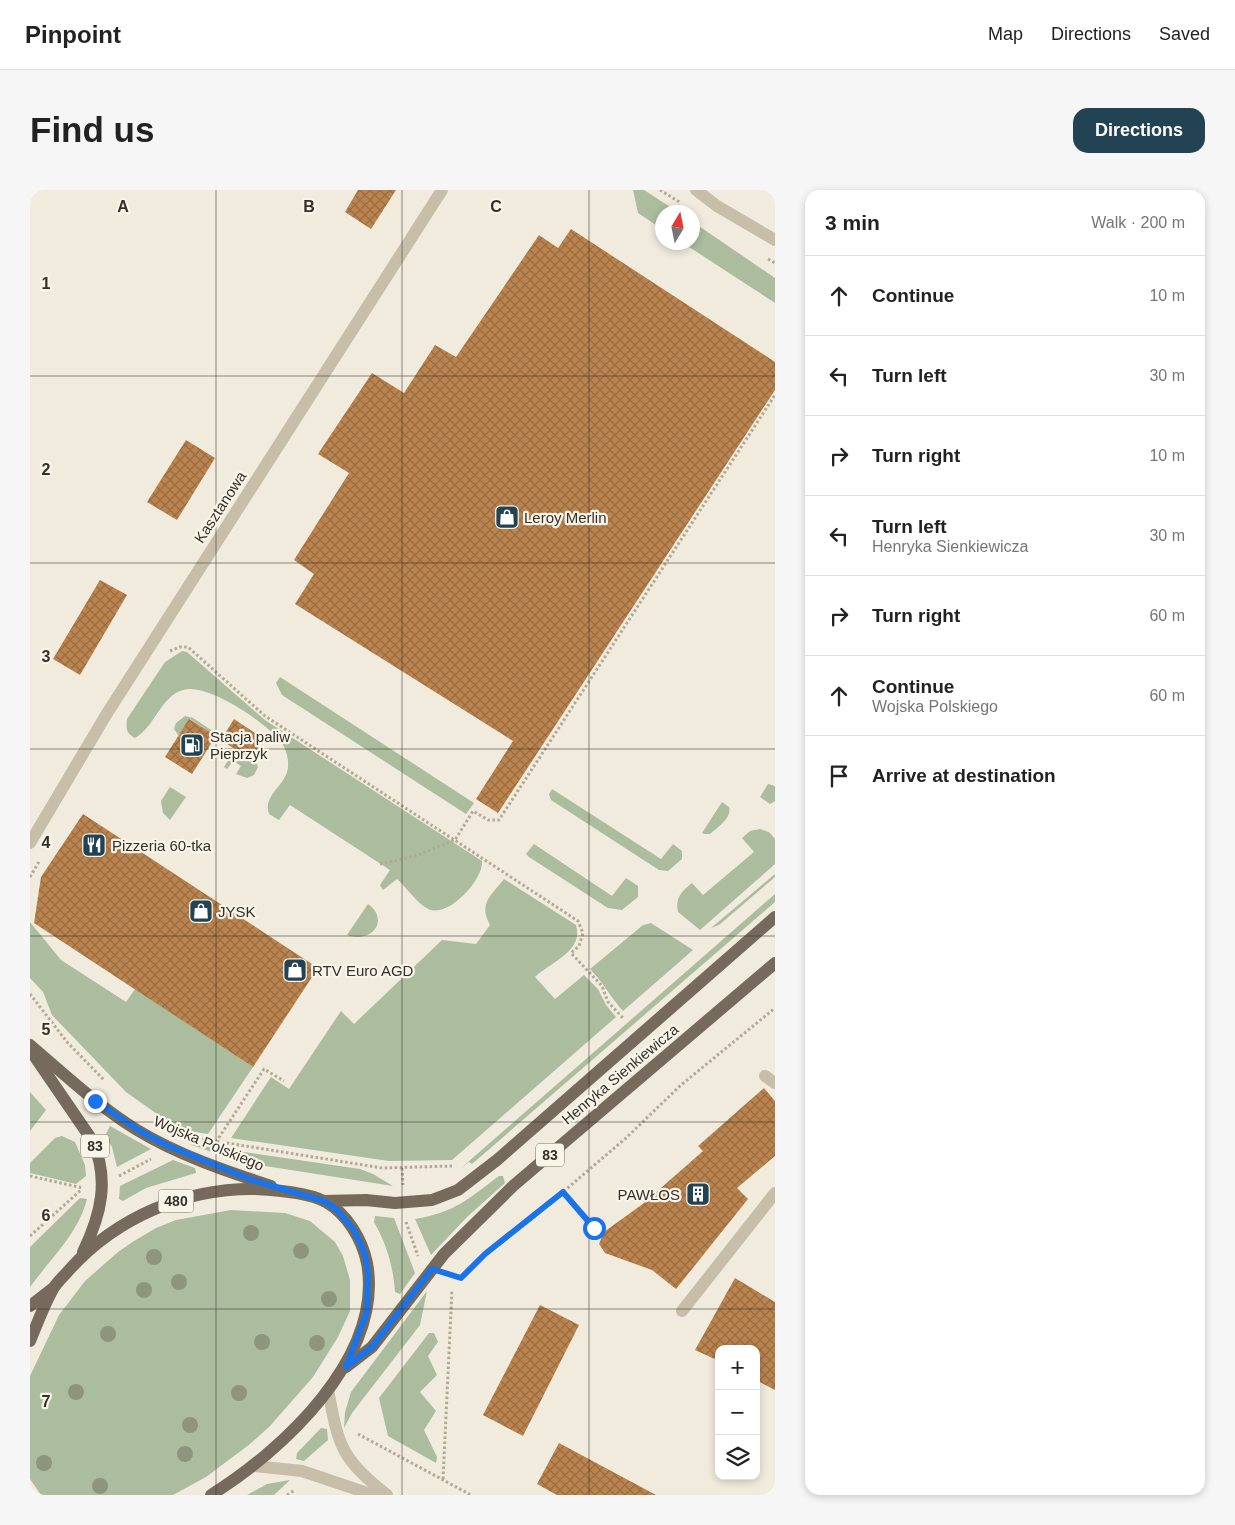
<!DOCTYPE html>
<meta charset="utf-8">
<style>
:root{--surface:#fff;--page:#f6f6f6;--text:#222;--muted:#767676;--line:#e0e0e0;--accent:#224353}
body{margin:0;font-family:Helvetica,sans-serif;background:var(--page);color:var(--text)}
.controls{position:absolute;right:15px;bottom:15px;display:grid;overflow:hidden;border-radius:10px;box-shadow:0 2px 8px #0003}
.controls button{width:45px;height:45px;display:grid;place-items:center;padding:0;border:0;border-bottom:1px solid var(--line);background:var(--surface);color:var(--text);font:25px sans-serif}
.compass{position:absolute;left:625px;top:15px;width:45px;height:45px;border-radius:50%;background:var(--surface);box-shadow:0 2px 8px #0003;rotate:10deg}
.stop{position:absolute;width:15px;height:15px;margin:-11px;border:4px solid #1a73e8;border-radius:50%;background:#fff}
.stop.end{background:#1a73e8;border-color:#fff;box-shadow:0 1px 5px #0008}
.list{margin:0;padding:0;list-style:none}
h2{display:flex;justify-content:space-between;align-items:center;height:65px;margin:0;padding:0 20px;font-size:21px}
h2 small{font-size:16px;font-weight:400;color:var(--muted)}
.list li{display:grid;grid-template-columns:32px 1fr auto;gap:15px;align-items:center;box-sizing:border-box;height:80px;padding:0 20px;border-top:1px solid var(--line)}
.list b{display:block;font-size:19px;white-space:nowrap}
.list p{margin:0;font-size:16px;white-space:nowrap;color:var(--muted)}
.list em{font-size:16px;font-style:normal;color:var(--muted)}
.icon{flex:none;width:28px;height:28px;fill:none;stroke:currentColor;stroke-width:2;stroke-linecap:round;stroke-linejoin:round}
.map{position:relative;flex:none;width:745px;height:1305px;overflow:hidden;border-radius:15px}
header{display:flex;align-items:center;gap:30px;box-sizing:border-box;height:70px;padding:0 25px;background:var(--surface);border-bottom:1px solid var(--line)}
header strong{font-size:24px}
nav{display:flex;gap:28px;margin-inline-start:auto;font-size:18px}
.intro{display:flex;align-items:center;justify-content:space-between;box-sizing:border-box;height:120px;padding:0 30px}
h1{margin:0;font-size:35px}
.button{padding:12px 22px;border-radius:15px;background:var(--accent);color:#fff;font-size:18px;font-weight:700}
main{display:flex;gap:30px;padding:0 30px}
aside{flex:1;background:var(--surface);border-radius:15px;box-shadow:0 2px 8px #0003}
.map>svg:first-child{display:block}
.green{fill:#abbd9e}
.building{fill:url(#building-cross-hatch)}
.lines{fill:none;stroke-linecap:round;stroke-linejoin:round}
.path{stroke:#b2a994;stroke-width:3;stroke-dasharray:2.5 2.5;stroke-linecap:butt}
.minor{stroke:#c7bea9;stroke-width:12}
.major{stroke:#756a5b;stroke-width:12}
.tree{fill:#8d967d}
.route{stroke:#1a73e8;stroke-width:6}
.grid{fill:none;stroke:#352f29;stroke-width:1;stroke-opacity:0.55}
.labels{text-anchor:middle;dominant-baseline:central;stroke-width:4.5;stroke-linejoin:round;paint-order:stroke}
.shield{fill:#f8f5e8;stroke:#706a62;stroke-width:1}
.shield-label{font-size:14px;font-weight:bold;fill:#352f29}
.street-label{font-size:15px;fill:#352f29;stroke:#f8f5e8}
.poi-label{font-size:15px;fill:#352f29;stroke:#f8f5e8;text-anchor:start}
.grid-label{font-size:16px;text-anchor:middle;font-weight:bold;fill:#352f29;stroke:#f8f5e8;stroke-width:4.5;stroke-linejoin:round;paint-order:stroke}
</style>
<header>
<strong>Pinpoint</strong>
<nav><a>Map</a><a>Directions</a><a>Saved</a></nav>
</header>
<div class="intro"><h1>Find us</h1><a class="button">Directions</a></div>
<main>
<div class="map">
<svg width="745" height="1305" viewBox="0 0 745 1305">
<defs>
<pattern id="building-cross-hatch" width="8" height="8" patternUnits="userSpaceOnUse" patternTransform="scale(1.25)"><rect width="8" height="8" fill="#bb844f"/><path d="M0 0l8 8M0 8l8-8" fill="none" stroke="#996c42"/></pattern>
</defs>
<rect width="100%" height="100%" fill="#f0ebdd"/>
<g class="green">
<polygon points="603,0 614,0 648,22 632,22 632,39 608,23"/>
<polygon points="663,32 745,88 745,113 653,53 662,52"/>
<path d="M152,461l5,1 78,68 217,141c2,18 -34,58 -54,48 -11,-6 -22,-22 -31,-30l-14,11 -3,-5 10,-15 -100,-65 -11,15 -10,-6c-7,-19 18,-29 19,-47 1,-11 -4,-24 -12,-31 -17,-17 -69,-53 -93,-46 -23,7 -28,37 -48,48 -9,-5 -9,-9 -8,-19l38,-57z"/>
<polygon points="250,487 444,613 436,624 252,505 246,493"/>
<polygon points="155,526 163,528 225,569 228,577 224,585 217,588 206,584 211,576 203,571 197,579 194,577 205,559 160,529 149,546 144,539 146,533"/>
<polygon points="738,594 745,596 745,611 740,614 730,607"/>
<polygon points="140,597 156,607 140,630 133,623 131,611"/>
<polygon points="522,599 631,669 643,654 652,661 652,669 638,681 629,680 521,610 519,604"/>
<path d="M692,612l7,5c3,11 -11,20 -19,27h-6l-2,-1z"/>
<path d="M730,639l9,3 6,7v25l-75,66 -22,-18c-3,-14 3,-20 14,-29l11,12 51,-43 -12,-14 8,-7z"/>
<polygon points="504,654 582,706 596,688 608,696 608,707 592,720 578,718 499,667 496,664"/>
<polygon points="745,684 745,687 689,735 681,738"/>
<path d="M474,689l72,46c8,26 -25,37 -41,52l20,22 29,-24 14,14 8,16 10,12 -164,143 -63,1 -158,-23 40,-61 18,12 52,-78 13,13 88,-84 34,4 14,-19c-12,-22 1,-29 14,-46z"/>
<polygon points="745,704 745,712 442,974 439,972 430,979"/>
<path d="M338,714c22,16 4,40 -21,31z"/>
<polygon points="0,732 31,770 96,812 105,799 223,877 178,944 157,941 127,924 96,902 22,825 13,802 0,788"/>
<path d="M621,733l42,27 -70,61c-12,-13 -20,-29 -33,-42l53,-44z"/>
<polygon points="0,902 16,920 0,941"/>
<polygon points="80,936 121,959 87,977 82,957 75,946"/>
<polygon points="32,946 45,952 55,975 56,986 46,994 0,983 0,973 25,948"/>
<polygon points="159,954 330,979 343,984 363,996 210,972"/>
<polygon points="143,970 165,978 166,983 116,998 93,1011 89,1009 90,996"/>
<path d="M469,986h4l2,7 -38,34 -36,38 -16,-36c40,-7 52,-19 84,-43z"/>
<path d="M50,1008l7,1c-9,35 -36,59 -57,88v-40z"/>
<polygon points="201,1020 255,1023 280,1031 305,1052 313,1066 320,1090 320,1121 308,1147 283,1187 240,1236 220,1254 176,1287 143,1305 11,1305 0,1289 0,1186 29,1125 55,1091 88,1062 104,1051 126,1038 146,1030"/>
<path d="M345,1026l19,2 21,55 -15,21 -5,-2c-2,-26 -8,-47 -21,-70z"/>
<polygon points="397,1101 390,1135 322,1223 314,1238 315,1222 321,1202"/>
<polygon points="399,1143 404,1143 408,1152 398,1166 407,1185 390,1202 406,1221 394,1240 407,1267 406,1273 358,1246 349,1208"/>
<polygon points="291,1238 297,1239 298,1250 274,1271 266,1269 267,1263"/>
<polygon points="260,1290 244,1305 217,1305 237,1294"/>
</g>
<g class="building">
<polygon points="328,0 366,0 341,39 315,22"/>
<polygon points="541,39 745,172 745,200 468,623 446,609 483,551 265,414 284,384 264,370 319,283 288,264 342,183 374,203 405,155 426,167 509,45 528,58"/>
<polygon points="156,250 185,268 147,330 117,312"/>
<polygon points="70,390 97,405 50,485 23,469"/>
<polygon points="159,529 186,546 162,584 135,567"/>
<polygon points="204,529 234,549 220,569 191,550"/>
<polygon points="53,624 288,778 223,877 4,733 11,687"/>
<polygon points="734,898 745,911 745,966 707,998 718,1009 646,1099 622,1080 575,1063 569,1054 574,1042 614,1013 673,961 668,956"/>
<polygon points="705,1088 745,1112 745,1200 726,1190 726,1159 689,1159 689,1171 665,1160"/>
<polygon points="510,1115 549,1135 493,1246 453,1225"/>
<polygon points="529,1253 626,1305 527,1305 507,1294"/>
</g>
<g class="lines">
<g class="path">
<polyline points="630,0 651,13"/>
<polyline points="738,69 745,73"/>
<polyline points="140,461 150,457 158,457 235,526 548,731 553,743 549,756 541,763 572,796 578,812 593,828"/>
<polyline points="350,674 385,666 425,650 443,621 458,630 469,630 745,205"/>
<polyline points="0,687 10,670"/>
<polyline points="0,804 37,852 75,891"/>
<polyline points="172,949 352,978 422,976"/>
<polyline points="186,952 234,879 254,891"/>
<polyline points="372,978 373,995"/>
<polyline points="0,986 53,998"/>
<polyline points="89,986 121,969"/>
<polyline points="533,1002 563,1038"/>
<polyline points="376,1032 388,1066"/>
<polyline points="0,1046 51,1000"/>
<polyline points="421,1085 431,1088 455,1064 498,1032 596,948 651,895 745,818"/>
<polyline points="328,1244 441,1305"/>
<polyline points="413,1289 422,1100"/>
<polyline points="257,1305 265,1300"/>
</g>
<g class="minor">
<polyline points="666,0 687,16 745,50"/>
<polyline points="0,653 76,525 412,0"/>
<polyline points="735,886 745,893"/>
<polyline points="652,1121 745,1003"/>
<path d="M298,1200c11,57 12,67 59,105"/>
<polyline points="224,1276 272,1281 343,1305"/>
</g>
<g class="major">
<path d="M0,855c35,30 68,61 107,85 41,25 89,41 134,56"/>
<path d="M3,864l59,86c18,39 9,75 -9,112"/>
<polyline points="294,1011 336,1010 365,1013 402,1010 428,1000 467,970 745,727"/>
<polyline points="0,1116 22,1099"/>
<path d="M0,1151c7,-17 14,-36 23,-52 4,-7 12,-14 17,-20 47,-52 116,-81 185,-80 20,1 53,3 71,13 21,12 36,37 41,61 17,94 -84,187 -156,232"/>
<polyline points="316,1177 342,1157 414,1064 483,996 745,773"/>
</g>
</g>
<g class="tree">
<circle cx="221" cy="1043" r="8"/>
<circle cx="271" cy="1061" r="8"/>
<circle cx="124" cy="1067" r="8"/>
<circle cx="149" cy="1092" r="8"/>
<circle cx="114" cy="1100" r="8"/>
<circle cx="299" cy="1109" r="8"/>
<circle cx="78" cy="1144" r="8"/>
<circle cx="232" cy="1152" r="8"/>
<circle cx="287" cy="1153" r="8"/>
<circle cx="46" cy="1202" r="8"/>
<circle cx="209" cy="1203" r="8"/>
<circle cx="160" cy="1235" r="8"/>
<circle cx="155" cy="1264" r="8"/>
<circle cx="14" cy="1273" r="8"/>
<circle cx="70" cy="1296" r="8"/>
</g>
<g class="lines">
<polyline class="route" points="65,911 110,941 136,955 222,990 294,1011 307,1020 324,1040 335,1064 338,1083 337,1122 316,1177 342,1157 402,1079 431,1088 455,1064 533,1002 564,1038"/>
</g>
<path class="grid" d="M186,0v1305M372,0v1305M559,0v1305M0,186h745M0,373h745M0,559h745M0,746h745M0,932h745M0,1119h745"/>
<defs>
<g id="shop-square" transform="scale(1.25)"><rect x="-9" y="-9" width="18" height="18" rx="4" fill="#224353" stroke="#f8f5e8"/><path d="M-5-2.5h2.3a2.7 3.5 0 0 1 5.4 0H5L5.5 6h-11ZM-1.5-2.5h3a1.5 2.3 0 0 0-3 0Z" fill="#fff"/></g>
<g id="fuel-square" transform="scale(1.25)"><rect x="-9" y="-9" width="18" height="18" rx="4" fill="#224353" stroke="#f8f5e8"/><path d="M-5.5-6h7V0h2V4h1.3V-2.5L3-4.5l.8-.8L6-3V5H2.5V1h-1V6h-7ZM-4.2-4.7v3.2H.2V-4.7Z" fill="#fff"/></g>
<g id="restaurant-square" transform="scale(1.25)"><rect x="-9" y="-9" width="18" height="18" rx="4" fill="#224353" stroke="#f8f5e8"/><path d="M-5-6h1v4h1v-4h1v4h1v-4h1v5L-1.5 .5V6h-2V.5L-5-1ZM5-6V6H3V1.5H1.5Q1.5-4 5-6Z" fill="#fff"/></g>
<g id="building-square" transform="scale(1.25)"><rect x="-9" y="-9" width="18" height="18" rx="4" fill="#224353" stroke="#f8f5e8"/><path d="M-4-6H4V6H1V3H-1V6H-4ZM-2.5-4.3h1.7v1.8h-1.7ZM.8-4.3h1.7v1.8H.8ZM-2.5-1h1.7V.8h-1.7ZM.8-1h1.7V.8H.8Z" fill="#fff"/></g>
</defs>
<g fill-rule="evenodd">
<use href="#shop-square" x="477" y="327"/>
<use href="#fuel-square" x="162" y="555"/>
<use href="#restaurant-square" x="64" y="655"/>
<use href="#shop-square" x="171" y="721"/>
<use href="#shop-square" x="265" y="780"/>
<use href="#building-square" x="668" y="1004"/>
</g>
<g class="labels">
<g class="shield">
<rect x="51" y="944.5" width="28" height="23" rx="4"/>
<rect x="506" y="953.5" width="28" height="23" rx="4"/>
<rect x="128.5" y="999.5" width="35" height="23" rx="4"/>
</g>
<g class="shield-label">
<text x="65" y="956">83</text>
<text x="520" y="965">83</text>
<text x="146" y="1011">480</text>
</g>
<g class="street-label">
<text transform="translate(190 317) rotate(-57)">Kasztanowa</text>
<text transform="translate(590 884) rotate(-40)">Henryka Sienkiewicza</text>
<text transform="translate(179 953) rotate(23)">Wojska Polskiego</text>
</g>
<g class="poi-label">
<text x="494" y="327">Leroy Merlin</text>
<text x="180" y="546">Stacja paliw<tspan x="180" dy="17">Pieprzyk</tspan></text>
<text x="82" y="655">Pizzeria 60-tka</text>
<text x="188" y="721">JYSK</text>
<text x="282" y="780">RTV Euro AGD</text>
<text x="650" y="1004" text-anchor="end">PAWŁOS</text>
</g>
</g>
<g class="grid-label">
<text x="93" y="22">A</text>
<text x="279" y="22">B</text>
<text x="466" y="22">C</text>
<text x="16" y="99">1</text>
<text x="16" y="285">2</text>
<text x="16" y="472">3</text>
<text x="16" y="658">4</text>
<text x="16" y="845">5</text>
<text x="16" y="1031">6</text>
<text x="16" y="1217">7</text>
</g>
</svg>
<div class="controls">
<button>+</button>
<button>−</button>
<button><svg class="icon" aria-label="layers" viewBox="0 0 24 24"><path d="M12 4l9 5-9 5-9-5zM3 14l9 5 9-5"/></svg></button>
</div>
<svg class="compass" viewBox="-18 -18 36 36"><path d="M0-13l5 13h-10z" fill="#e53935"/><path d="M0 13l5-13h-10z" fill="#767676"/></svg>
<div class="stop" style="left:564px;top:1038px"></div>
<div class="stop end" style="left:65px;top:911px"></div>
</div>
<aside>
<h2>3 min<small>Walk · 200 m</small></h2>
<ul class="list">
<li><svg class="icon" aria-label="ahead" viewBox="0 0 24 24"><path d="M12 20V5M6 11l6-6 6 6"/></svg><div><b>Continue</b></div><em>10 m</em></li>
<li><svg class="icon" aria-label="left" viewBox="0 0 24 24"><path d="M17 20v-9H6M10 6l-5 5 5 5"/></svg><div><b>Turn left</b></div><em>30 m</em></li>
<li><svg class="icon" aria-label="right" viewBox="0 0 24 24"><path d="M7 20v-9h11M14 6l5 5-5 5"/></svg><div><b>Turn right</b></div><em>10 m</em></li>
<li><svg class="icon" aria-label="left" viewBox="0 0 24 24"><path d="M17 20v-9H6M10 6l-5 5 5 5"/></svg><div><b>Turn left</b><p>Henryka Sienkiewicza</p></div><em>30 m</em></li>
<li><svg class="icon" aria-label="right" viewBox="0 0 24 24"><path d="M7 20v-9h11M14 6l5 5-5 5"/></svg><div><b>Turn right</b></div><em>60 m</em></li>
<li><svg class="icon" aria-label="ahead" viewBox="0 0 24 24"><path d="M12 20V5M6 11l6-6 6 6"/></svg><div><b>Continue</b><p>Wojska Polskiego</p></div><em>60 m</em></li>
<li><svg class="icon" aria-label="arrive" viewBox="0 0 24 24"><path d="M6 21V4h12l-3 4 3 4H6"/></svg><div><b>Arrive at destination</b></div></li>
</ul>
</aside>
</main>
